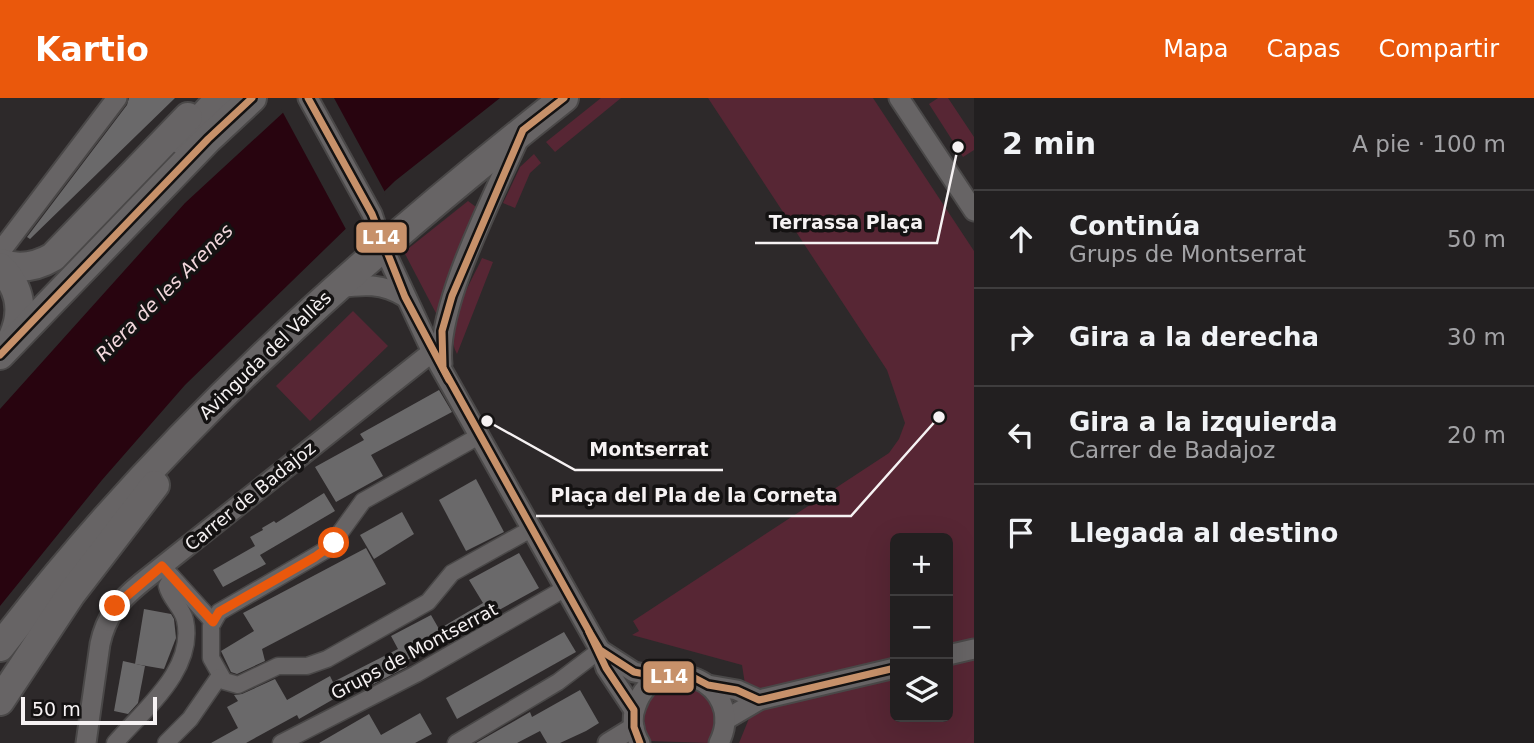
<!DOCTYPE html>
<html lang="es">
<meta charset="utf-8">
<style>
:root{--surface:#221f20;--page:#2a2729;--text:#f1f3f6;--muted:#a2a2a5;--line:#3f3d3e;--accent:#ea580c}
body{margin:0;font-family:"DejaVu Sans",sans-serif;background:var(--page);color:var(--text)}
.controls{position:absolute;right:21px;bottom:21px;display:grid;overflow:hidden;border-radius:10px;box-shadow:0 7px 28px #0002}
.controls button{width:63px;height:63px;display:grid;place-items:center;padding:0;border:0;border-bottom:2px solid var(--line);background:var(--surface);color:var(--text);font:35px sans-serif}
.scale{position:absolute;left:21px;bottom:18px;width:136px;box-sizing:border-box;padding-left:7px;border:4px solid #f6f2f3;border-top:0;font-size:19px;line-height:24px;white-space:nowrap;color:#f6f2f3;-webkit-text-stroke:5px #141212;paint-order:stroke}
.stop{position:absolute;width:21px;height:21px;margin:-16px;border:5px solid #ea580c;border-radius:50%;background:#fff}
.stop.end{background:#ea580c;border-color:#fff;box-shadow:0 2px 7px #0008}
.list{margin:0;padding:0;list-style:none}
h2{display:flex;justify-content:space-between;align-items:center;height:91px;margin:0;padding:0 28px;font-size:30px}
h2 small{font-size:23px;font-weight:400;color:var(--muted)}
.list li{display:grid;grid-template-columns:46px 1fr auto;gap:21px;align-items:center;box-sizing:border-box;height:98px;padding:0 28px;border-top:2px solid var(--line)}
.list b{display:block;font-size:26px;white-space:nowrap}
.list p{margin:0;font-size:23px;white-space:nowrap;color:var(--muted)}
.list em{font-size:23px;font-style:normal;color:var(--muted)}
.icon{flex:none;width:38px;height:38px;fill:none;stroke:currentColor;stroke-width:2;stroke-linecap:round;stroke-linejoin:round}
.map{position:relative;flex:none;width:974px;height:645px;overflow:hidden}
header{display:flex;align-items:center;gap:42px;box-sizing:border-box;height:98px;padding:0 35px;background:var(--accent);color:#fff}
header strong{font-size:33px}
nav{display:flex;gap:38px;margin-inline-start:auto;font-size:24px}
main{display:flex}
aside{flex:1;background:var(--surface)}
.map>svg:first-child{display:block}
.green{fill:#572634;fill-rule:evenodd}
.water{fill:#28040f}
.pier{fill:#2d292a}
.building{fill:#6a696a}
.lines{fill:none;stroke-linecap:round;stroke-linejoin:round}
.pedestrian-casing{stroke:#4a4848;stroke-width:19}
.minor-casing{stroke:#4a4848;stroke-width:23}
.secondary-casing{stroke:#4a4848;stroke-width:32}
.pedestrian{stroke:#676465;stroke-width:16}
.minor{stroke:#676465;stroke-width:19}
.secondary{stroke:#676465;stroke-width:28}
.bus-1-casing{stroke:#141212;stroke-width:12}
.bus-1{stroke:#c7916a;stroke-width:7}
.route{stroke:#ea580c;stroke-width:9}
.labels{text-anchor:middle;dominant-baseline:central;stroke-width:7;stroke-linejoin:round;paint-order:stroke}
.street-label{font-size:18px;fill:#f6f2f3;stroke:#141212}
.water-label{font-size:19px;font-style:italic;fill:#f2d7dc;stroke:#141212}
.leader{fill:none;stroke:#f6f2f3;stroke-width:2.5}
.callout-dot{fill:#f6f2f3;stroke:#141212;stroke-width:2.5}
.callout-label{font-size:19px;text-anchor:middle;font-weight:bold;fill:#f6f2f3;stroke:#141212;stroke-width:7;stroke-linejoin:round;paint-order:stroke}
.line-badge{stroke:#141212;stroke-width:2.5}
.badge-label{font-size:19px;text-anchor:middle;font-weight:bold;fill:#fff}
</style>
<header>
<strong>Kartio</strong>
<nav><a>Mapa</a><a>Capas</a><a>Compartir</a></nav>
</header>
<main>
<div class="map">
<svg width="974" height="645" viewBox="0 0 974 645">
<rect width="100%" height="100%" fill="#2d292a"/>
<g class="green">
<polygon points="601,0 621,0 555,54 546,44"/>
<path d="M708,0h165l101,153v492h-235l11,-27 -8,-51 -110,-30 7,-4 -6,-10 256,-168 10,-14 6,-16 -18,-53zM895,440h53v179h-53z"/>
<polygon points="938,0 948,0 974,39 974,52 963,59 929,6"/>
<polygon points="534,56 541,65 530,75 515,110 503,105 520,69"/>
<polygon points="468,103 480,112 437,217 404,154"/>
<path d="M482,160l11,4 -36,92c-15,-27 14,-71 25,-96z"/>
<polygon points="353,213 388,248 310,323 276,288"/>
<path d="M677,586c37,4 43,27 33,59l-61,-2c-12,-26 -1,-51 28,-57z"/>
</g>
<polygon class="water" points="299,0 500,0 395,83 185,287 102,382 0,508 0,311 185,105"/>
<polygon class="pier" points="293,0 334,0 386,96 348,135 281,11"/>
<g class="building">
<polygon points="129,0 175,0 30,141 27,139 127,7"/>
<polygon points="439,292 452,314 371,357 383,378 336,404 315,369 364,342 360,336"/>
<polygon points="476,381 504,434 466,453 439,402"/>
<polygon points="324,395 335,413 260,457 266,466 223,489 213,472 255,448 250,439 263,432 262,430 274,423 276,425"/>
<polygon points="402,414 414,436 374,461 360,437"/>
<polygon points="366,450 386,486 262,551 265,563 237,576 231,574 221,553 254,533 243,515"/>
<polygon points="519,455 539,490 490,517 492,520 447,546 445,542 404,564 407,569 360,593 358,587 299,621 297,617 246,645 211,645 238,630 227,609 238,603 234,597 242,596 275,581 287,602 330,578 333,584 398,551 391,538 431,517 439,531 483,505 469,482"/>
<polygon points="144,511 171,516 174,521 176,540 164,571 135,566"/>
<polygon points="564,534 576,554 457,621 446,600"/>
<polygon points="123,563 145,568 138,605 128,616 114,613"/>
<polygon points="580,592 599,625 586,633 560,645 547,645 540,633 517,645 476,645 530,614 532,619"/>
<polygon points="420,615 432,636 415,645 319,645 369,616 381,637"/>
</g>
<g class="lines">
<g class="pedestrian-casing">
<g id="pedestrian">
<polyline points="479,338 363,403 329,450 219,514 211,528 211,560 224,583 238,587 278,568 307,568 327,561 428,504 452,475 531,431"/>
<polyline points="166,472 213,524"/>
<path d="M115,645c28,-33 81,-73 70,-123 -3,-13 -15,-21 -18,-34l5,-9"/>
<polyline points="166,645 190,621 219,579"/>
<polyline points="281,645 416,576 564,491"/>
<polyline points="456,645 558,584 600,552"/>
</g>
</g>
<g class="minor-casing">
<g id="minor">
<polyline points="308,0 372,116 383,149 432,254 600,552 606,570 634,612"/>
<polyline points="899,0 974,113"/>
<polyline points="0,154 117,0"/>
<path d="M335,190c27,-3 46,-6 70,9"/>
<path d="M442,266c-6,-59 53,-171 78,-228"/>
<polyline points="600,552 634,574 661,579"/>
<polyline points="948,557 974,551"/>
<polyline points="708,587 737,592 759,602"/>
<polyline points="725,622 759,602 895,570"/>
<path d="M86,645l14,-99c6,-28 19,-43 41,-61l291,-231"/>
<polyline points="608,645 634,629"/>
<path d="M640,645c-7,-11 -9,-25 -4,-37 21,-62 113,-23 83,37"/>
</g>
</g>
<g class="secondary-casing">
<g id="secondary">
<polyline points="182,42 220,0"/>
<path d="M0,165c19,7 36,4 53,-6l135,-140"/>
<path d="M0,169c21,21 25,46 12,72"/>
<polyline points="0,257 208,41 252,0"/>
<path d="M0,549c161,-211 356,-385 564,-549"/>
<polyline points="0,603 71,496 155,387"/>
</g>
</g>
<use href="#pedestrian" class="pedestrian"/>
<use href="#minor" class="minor"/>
<use href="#secondary" class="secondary"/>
<g class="bus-1-casing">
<g id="bus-1">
<polyline points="308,0 372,116 405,199 449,282"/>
<polyline points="564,0 523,32 452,198 442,233 443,270 590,535 600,552 634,574 661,579 691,578 708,587 737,592 759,602 895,570"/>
<polyline points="0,257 208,41 252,0"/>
<polyline points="589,534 606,570 634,612 634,629 640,645"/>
</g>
</g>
<use href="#bus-1" class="bus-1"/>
</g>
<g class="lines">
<polyline class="route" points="115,508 162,468 213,524 219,514 315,459 334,445"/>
</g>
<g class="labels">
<g class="street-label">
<text transform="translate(265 257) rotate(-44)">Avinguda del Vallès</text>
<text transform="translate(250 398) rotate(-39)">Carrer de Badajoz</text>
<text transform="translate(414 553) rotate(-28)">Grups de Montserrat</text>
</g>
<g class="water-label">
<text transform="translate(164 194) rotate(-45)">Riera de les Arenes</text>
</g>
</g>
<path class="leader" d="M958 49L937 145H755M487 323L575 372H723M939 319L851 418H536"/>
<g class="callout-dot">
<circle cx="958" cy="49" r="7"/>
<circle cx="487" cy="323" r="7"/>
<circle cx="939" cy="319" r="7"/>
</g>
<g class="callout-label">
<text x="846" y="131">Terrassa Plaça</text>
<text x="649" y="358">Montserrat</text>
<text x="694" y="404">Plaça del Pla de la Corneta</text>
</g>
<g class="line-badge">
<rect x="355" y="123" width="53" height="33" rx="7" fill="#c7916a"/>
<rect x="642" y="562" width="53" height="34" rx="7" fill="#c7916a"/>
</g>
<g class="badge-label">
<text x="381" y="146">L14</text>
<text x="669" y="585">L14</text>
</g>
</svg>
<div class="controls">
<button>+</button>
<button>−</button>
<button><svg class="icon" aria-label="layers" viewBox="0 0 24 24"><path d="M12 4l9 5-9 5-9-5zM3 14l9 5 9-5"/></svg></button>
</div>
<div class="scale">50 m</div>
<div class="stop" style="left:334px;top:445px"></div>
<div class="stop end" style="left:115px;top:508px"></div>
</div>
<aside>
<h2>2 min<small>A pie · 100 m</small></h2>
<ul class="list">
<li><svg class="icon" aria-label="ahead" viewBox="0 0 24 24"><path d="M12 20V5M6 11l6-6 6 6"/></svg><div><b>Continúa</b><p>Grups de Montserrat</p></div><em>50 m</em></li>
<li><svg class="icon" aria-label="right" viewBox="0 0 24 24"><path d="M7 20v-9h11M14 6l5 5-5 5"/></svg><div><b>Gira a la derecha</b></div><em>30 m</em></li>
<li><svg class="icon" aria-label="left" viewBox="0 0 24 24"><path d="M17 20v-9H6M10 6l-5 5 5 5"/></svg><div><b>Gira a la izquierda</b><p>Carrer de Badajoz</p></div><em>20 m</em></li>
<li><svg class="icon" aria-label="arrive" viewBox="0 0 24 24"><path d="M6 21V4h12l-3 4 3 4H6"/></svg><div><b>Llegada al destino</b></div></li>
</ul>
</aside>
</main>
